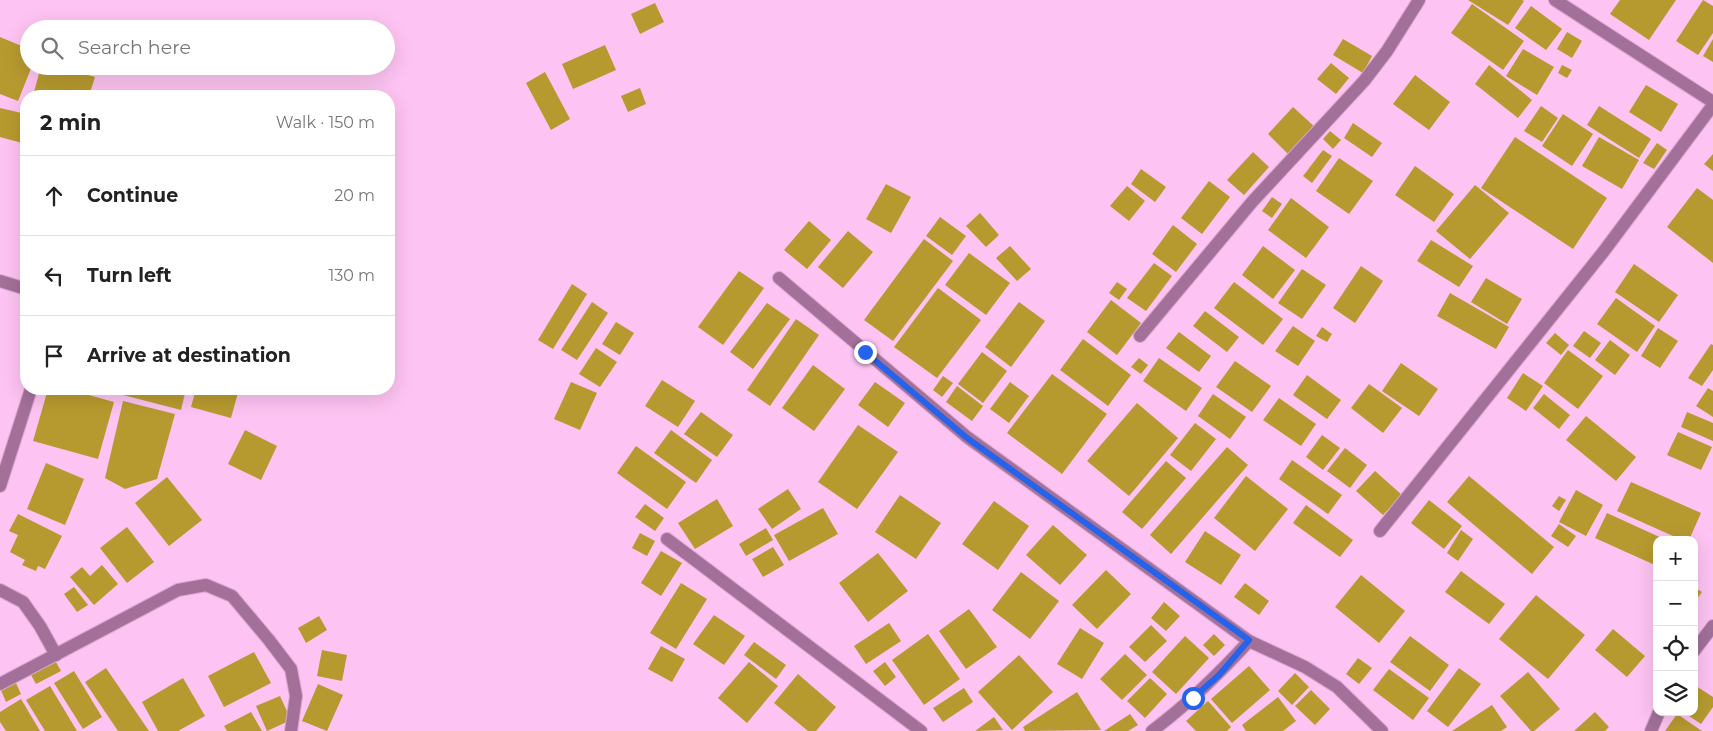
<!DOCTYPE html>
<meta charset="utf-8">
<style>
:root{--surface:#fff;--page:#f6f6f6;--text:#222;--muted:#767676;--line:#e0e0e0}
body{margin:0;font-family:Montserrat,sans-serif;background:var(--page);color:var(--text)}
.controls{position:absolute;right:15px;bottom:15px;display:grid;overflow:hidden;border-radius:10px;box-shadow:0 5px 20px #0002}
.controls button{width:45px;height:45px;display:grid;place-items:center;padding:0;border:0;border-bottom:1px solid var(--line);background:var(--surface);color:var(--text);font:25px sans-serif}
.stop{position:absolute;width:15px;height:15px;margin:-11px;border:4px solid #2563eb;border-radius:50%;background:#fff}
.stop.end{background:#2563eb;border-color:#fff;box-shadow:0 1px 5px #0008}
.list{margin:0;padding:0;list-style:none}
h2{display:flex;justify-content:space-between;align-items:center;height:65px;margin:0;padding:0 20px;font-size:21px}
h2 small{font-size:16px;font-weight:400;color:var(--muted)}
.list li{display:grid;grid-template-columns:32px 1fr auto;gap:15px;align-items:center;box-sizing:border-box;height:80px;padding:0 20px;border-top:1px solid var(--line)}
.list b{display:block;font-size:19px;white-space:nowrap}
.list em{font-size:16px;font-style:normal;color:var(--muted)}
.icon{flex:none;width:28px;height:28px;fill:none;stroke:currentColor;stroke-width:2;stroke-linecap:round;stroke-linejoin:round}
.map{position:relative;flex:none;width:1713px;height:731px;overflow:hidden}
.search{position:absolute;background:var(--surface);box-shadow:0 5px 20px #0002;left:20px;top:20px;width:375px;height:55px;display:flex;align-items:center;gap:12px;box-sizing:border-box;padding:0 18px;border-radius:28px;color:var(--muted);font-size:19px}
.panel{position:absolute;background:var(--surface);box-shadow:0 5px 20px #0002;left:20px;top:90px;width:375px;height:305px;border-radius:20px}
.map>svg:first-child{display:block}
.building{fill:#b79a2f}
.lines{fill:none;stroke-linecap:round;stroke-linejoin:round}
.minor-casing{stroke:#d7a4cd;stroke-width:14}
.minor{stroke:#a27099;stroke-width:12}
.route{stroke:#2563eb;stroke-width:6}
</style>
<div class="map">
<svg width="1713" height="731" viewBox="0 0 1713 731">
<rect width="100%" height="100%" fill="#fdc3f2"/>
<g class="building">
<polygon points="1468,0 1522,0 1524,1 1508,25"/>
<polygon points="1620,0 1676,0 1649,40 1610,14"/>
<polygon points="1703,0 1713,6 1713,33 1698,55 1676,41"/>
<polygon points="655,3 664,22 640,34 631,14"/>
<polygon points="1472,4 1524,41 1503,70 1451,33"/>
<polygon points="1531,6 1562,29 1546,50 1515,28"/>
<polygon points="1567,32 1582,41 1572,58 1557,49"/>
<polygon points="0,37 29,49 29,66 32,66 18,101 0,94"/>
<polygon points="1343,39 1372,56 1363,73 1333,55"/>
<polygon points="1713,39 1713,62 1703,56"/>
<polygon points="605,45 616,70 573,89 562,64"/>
<polygon points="1523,49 1554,67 1537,95 1506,76"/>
<polygon points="1331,63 1349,78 1336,94 1317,79"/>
<polygon points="1489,65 1532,100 1518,118 1475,84"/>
<polygon points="1562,65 1572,70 1567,78 1558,73"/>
<polygon points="41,66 55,66 95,77 89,96 33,96"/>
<polygon points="545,72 570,119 551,130 526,83"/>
<polygon points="1415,75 1450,102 1429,130 1393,104"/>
<polygon points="1646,85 1678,104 1661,132 1629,112"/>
<polygon points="640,88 646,104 628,112 621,96"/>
<polygon points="1541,106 1558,118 1542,142 1524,131"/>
<polygon points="1599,106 1651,139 1639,158 1587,125"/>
<polygon points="1293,107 1316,128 1290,156 1268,134"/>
<polygon points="0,108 26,114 26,144 0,137"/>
<polygon points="1563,114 1593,134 1572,166 1542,146"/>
<polygon points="1353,123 1382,143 1372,157 1344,138"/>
<polygon points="1330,131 1341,140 1333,149 1323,139"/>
<polygon points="1515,137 1607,198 1573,249 1481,188"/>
<polygon points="1599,137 1639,160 1622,189 1582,166"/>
<polygon points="1657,143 1667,150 1654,169 1643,163"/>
<polygon points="1323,150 1332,156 1312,183 1303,176"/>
<polygon points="1253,152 1269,167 1244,195 1227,180"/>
<polygon points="1713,154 1713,171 1704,164"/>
<polygon points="1339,158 1373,181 1349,214 1316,191"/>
<polygon points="1415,166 1454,194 1434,222 1395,195"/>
<polygon points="1141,169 1166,187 1155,202 1131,184"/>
<polygon points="1209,181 1230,197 1202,234 1181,218"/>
<polygon points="886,184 911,197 891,233 866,219"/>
<polygon points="1475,185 1509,213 1470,259 1436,231"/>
<polygon points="1127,186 1145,201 1129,221 1110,206"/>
<polygon points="1697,188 1713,200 1713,263 1667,227"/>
<polygon points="1272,197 1282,204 1272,218 1262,211"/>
<polygon points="1291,198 1329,227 1306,258 1268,230"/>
<polygon points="980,213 999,235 986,247 966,226"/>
<polygon points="940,217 966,236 952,255 926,236"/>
<polygon points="809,221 831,240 807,269 784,250"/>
<polygon points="1173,225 1197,244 1176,272 1152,254"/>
<polygon points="848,231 873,252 843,288 818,267"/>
<polygon points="924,239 953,261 893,341 864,320"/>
<polygon points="1431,240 1473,266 1459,287 1417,261"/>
<polygon points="1010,246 1031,269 1017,281 996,258"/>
<polygon points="1263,246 1295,270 1273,299 1242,275"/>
<polygon points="969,253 1010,283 986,315 945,285"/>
<polygon points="1154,263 1172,276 1146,311 1127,298"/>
<polygon points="1634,264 1678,295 1659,322 1615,292"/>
<polygon points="1361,266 1383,281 1355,323 1333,308"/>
<polygon points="1302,269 1326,285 1302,319 1278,303"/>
<polygon points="739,271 764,288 723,345 698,327"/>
<polygon points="1486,278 1522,299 1507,324 1471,302"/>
<polygon points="1117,282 1127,289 1119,300 1109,293"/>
<polygon points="1234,282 1283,319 1263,345 1214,308"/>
<polygon points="572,284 587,294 553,349 538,340"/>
<polygon points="938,288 981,320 937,378 894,347"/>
<polygon points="1450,293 1509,327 1496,349 1437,316"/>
<polygon points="1616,298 1655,326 1637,352 1597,324"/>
<polygon points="1111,300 1141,323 1117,355 1087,332"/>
<polygon points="592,302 608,313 577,360 561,350"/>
<polygon points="1019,302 1045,321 1011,367 985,347"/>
<polygon points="767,303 790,319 753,369 730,352"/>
<polygon points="1205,311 1239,337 1227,352 1193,326"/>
<polygon points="796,319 819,335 770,406 747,390"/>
<polygon points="616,322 634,333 620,355 602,344"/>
<polygon points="1293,326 1315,341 1298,366 1275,351"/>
<polygon points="1322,327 1332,334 1327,342 1316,336"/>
<polygon points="1658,328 1678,341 1660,368 1641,356"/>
<polygon points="1584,331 1601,343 1590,358 1573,346"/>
<polygon points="1179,332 1211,356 1199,372 1166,348"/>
<polygon points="1555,333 1569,345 1561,355 1546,343"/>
<polygon points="1083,339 1131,375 1108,406 1060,370"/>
<polygon points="1610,340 1630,355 1615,375 1595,360"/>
<polygon points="1711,344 1713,345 1713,370 1702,386 1688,378"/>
<polygon points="596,348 617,362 600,387 579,374"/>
<polygon points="1568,350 1603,376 1578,409 1544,383"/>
<polygon points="982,352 1007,371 983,403 958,384"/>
<polygon points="1139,358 1148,365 1141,374 1131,367"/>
<polygon points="1159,358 1202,388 1186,411 1143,381"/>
<polygon points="1235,361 1271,386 1252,412 1216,387"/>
<polygon points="1401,363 1438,389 1419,416 1382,391"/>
<polygon points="813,365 845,389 814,431 782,408"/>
<polygon points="1523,373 1543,386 1526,411 1507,398"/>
<polygon points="1052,374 1107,414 1062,474 1007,433"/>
<polygon points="1307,375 1341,400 1327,419 1293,395"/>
<polygon points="943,376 953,383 942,397 933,390"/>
<polygon points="662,380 695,401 678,427 645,406"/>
<polygon points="571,382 597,393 580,430 554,419"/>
<polygon points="875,382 905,403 888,427 858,405"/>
<polygon points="1010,382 1029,396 1009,423 990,409"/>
<polygon points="1369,384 1402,408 1383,433 1351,408"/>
<polygon points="957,386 983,406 972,421 946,402"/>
<polygon points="1708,388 1713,391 1713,417 1696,406"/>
<polygon points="48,389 67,389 114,402 98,459 33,441"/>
<polygon points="100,389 186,389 181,410"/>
<polygon points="196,389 239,389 231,418 191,407"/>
<polygon points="1213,394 1246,417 1230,439 1198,416"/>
<polygon points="1544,394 1570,415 1559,429 1533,408"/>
<polygon points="1279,398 1316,424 1301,446 1263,420"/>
<polygon points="123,401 175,414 157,479 125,489 105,478"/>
<polygon points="1137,403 1178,438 1129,496 1087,461"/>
<polygon points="701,412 733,435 717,457 684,434"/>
<polygon points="1687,412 1713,423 1713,441 1681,427"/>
<polygon points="1586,416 1636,457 1616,481 1566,440"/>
<polygon points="1195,423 1216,439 1191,471 1170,455"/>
<polygon points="858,425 898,452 857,509 818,482"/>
<polygon points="245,430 277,446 261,480 228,464"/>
<polygon points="671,430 712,460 696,483 654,453"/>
<polygon points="1678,432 1712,447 1701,470 1667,455"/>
<polygon points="1322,435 1340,448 1323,470 1306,457"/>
<polygon points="636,446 686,482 667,509 617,473"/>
<polygon points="1227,447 1248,465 1171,554 1150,535"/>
<polygon points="1345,448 1367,465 1350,488 1327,471"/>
<polygon points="1292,460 1342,495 1328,514 1279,479"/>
<polygon points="1166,461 1186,478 1142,529 1122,512"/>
<polygon points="46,463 84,479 65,525 27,509"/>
<polygon points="1375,471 1402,495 1383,515 1356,491"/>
<polygon points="1246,476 1288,509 1255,551 1214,518"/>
<polygon points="1469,476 1554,547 1532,574 1447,502"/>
<polygon points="167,477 202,520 169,546 135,503"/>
<polygon points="1631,482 1701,513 1689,540 1682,540 1617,511"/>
<polygon points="788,489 801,509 772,529 758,509"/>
<polygon points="1576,490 1603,505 1586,536 1559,522"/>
<polygon points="900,495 941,523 916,559 875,532"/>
<polygon points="1559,496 1566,500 1559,511 1552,506"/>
<polygon points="717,499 733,526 695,549 678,523"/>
<polygon points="1429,500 1462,526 1444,549 1411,523"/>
<polygon points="994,501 1029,526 998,570 962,544"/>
<polygon points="645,504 664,518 655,531 635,517"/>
<polygon points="1306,505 1353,540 1340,557 1293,523"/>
<polygon points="823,508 838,534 789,561 774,535"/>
<polygon points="1607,513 1666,540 1657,540 1657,566 1595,538"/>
<polygon points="18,514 62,536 45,569 38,566 36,571 22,565 25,560 10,552 18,535 9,531"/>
<polygon points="1559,524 1576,536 1568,547 1551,536"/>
<polygon points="1053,525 1087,555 1060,585 1026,555"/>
<polygon points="127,527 154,562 127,583 100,548"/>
<polygon points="766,528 773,540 746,556 739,544"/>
<polygon points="1461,530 1473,539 1458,561 1447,553"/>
<polygon points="1205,531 1241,555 1221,585 1185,562"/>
<polygon points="640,533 655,541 647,556 632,548"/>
<polygon points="773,547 784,565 763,577 752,559"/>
<polygon points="661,551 682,563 661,596 641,583"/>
<polygon points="878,553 908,591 868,622 839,583"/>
<polygon points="102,565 118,584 94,605 70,577 82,567 90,576"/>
<polygon points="1106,570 1131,594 1097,629 1072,605"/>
<polygon points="1461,571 1505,604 1489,624 1445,592"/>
<polygon points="1021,572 1059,601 1030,639 992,610"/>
<polygon points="1361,575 1405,611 1379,643 1335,607"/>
<polygon points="681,583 707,599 676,649 650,633"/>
<polygon points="1245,583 1269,601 1259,615 1234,597"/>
<polygon points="74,587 88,605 77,612 64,594"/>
<polygon points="1694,587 1702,592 1694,603"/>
<polygon points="1536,595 1585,635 1548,679 1499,639"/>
<polygon points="1164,602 1180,616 1166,631 1151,618"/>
<polygon points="969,609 997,647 966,669 939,631"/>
<polygon points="714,615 745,636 724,665 693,644"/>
<polygon points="319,616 327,630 306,643 298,628"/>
<polygon points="889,623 901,641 866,664 854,646"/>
<polygon points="1151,625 1167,641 1145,662 1129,647"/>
<polygon points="1080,628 1104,643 1082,679 1057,664"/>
<polygon points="1613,629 1645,656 1627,677 1595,650"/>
<polygon points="928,634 960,679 924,705 892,660"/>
<polygon points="1214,634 1225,645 1214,656 1203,645"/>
<polygon points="1185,636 1209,658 1176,694 1152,672"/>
<polygon points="1410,636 1449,665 1430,691 1390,662"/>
<polygon points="754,642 786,665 776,679 744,655"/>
<polygon points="661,646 685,659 672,682 648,669"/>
<polygon points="322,650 347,655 342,681 317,676"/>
<polygon points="254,652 271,683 224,707 208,676"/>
<polygon points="1125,654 1147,675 1122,700 1100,679"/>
<polygon points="1019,655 1053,692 1012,730 978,692"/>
<polygon points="1358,658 1372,668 1359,684 1346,674"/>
<polygon points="56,662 61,671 36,684 31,675"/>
<polygon points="749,662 778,686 747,723 718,698"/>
<polygon points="885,662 896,677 885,686 873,671"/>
<polygon points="1249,666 1270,690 1232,723 1211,699"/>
<polygon points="106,668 149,731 118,731 85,682"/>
<polygon points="1459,668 1481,684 1448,727 1427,711"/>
<polygon points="1389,669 1429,698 1413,720 1373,690"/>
<polygon points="74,671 102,717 83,729 54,683"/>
<polygon points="1528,672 1560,709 1534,731 1531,731 1500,696"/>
<polygon points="1295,673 1309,687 1292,705 1278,691"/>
<polygon points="798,674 836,707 816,731 808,731 774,703"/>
<polygon points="183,678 205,716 178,731 158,731 142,702"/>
<polygon points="1150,678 1167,694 1145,718 1127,701"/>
<polygon points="15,681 21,694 6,702 0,688"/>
<polygon points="318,684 343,695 327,731 302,721"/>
<polygon points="50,686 77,731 45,731 26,700"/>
<polygon points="1696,686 1713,697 1713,707 1701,724 1683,712 1694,712"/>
<polygon points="964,688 973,702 943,722 933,708"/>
<polygon points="1311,690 1330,709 1315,725 1295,706"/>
<polygon points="1077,692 1101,730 1025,731 1023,727"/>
<polygon points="280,696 291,720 267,731 256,706"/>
<polygon points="1278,697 1296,721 1283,731 1246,731 1242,725"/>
<polygon points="21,699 40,731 6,731 0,722 0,712"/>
<polygon points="1208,701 1231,727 1227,731 1196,731 1186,721"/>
<polygon points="1492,705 1507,727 1501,731 1452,731"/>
<polygon points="251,712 262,731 227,731 224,726"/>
<polygon points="1595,712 1609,727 1605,731 1574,731"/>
<polygon points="1130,714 1138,725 1128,731 1104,731"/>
<polygon points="1677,714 1702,731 1665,731"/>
<polygon points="994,717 1003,730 975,731"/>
</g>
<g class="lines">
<g class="minor-casing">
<g id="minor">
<polyline points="1555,0 1713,102"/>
<polyline points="779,278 967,437 1249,641 1305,667 1337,687 1382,731"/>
<polyline points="0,281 26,289"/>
<polyline points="1140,336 1252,202 1364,81 1387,51 1419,0"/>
<polyline points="0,486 31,389"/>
<polyline points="1380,531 1604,251 1713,105"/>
<polyline points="667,539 921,731"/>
<polyline points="0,590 23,602 40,626 56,655"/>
<polyline points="1694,651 1713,626"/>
<polyline points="0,684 178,590 206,585 232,596 269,640 291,669 296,696 291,731"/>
<path d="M1152,731c36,-27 67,-57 97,-90"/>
<polyline points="1651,731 1659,712"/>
</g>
</g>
<use href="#minor" class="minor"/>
</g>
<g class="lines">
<polyline class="route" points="865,352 967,438 1249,640 1219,675 1193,698"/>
</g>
</svg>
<div class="controls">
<button>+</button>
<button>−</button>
<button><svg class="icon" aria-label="locate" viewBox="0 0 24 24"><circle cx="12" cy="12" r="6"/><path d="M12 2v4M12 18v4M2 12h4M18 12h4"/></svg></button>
<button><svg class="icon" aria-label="layers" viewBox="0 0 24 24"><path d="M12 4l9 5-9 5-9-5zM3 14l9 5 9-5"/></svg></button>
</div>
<div class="stop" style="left:1193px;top:698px"></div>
<div class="stop end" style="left:865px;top:352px"></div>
<div class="search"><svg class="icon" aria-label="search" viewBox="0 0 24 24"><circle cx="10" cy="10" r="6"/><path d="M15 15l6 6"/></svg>Search here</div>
<section class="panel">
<h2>2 min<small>Walk · 150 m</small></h2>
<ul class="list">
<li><svg class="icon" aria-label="ahead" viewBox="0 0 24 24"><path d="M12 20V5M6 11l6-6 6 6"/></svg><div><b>Continue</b></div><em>20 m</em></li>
<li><svg class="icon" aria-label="left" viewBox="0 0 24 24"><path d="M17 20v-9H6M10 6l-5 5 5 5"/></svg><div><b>Turn left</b></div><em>130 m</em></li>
<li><svg class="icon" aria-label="arrive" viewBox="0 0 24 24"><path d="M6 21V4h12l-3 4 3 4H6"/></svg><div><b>Arrive at destination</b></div></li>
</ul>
</section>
</div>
